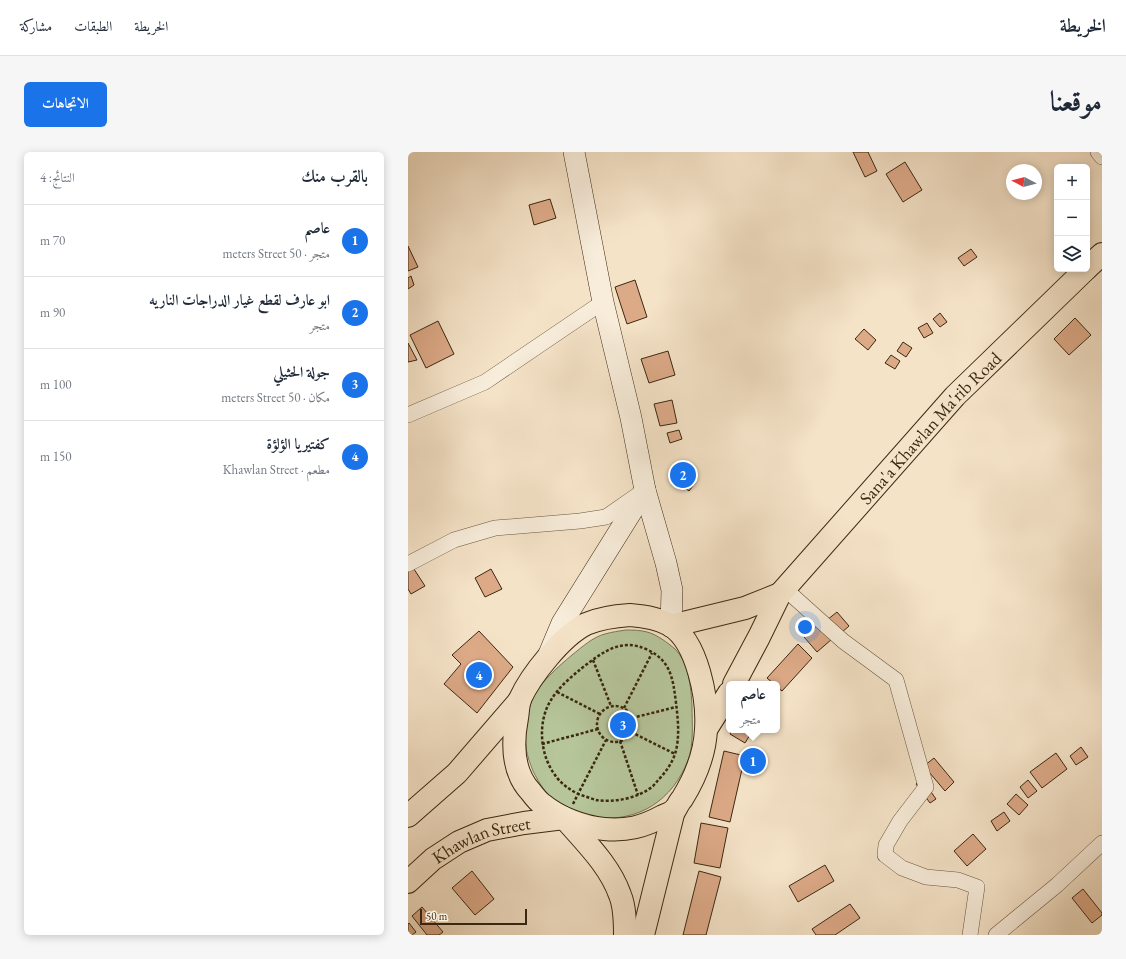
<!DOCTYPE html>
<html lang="ar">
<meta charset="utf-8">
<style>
:root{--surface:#fff;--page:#f6f6f7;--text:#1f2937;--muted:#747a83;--line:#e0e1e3;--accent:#1a73e8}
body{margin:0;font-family:"EB Garamond",Amiri,serif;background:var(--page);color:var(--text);direction:rtl}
.controls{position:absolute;right:12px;top:12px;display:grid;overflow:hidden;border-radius:6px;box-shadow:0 2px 10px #0003}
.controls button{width:36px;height:36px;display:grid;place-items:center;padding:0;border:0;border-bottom:1px solid var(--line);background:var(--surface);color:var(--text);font:20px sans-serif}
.compass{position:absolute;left:598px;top:12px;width:36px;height:36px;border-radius:50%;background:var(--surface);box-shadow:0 2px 10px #0003;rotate:277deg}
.scale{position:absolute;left:12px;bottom:10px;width:107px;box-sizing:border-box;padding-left:4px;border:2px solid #3b2811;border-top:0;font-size:11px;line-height:14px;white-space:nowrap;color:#3b2811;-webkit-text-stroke:3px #f8eddb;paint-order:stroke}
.you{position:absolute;left:397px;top:475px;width:14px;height:14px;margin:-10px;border:3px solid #fff;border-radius:50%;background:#1a73e8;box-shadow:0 0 0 6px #1a73e833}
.badge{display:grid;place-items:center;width:26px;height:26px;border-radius:50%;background:var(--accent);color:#fff;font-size:13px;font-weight:700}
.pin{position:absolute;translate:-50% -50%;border:2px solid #fff;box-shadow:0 1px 4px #0006}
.popup{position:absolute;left:318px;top:529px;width:54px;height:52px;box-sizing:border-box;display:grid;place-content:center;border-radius:6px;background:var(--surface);filter:drop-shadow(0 1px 3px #0005);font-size:13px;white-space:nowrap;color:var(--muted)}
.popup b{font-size:15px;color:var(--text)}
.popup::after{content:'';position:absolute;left:50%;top:100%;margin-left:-8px;border:8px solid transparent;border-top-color:var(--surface)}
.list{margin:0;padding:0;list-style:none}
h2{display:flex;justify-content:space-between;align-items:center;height:52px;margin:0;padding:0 16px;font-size:17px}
h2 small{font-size:13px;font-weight:400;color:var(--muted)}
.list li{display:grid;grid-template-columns:26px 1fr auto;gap:12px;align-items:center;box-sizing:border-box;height:72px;padding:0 16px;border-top:1px solid var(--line)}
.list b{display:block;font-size:15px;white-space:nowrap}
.list p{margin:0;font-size:13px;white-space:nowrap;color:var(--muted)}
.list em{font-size:13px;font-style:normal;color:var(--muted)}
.icon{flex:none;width:22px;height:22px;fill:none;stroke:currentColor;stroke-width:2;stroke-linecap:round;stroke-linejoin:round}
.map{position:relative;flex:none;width:694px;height:783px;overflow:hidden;direction:ltr;border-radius:6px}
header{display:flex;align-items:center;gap:24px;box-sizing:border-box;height:56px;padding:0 20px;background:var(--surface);border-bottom:1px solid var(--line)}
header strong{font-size:19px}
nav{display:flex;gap:22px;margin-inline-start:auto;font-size:14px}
.intro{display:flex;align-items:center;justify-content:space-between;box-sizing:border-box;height:96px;padding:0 24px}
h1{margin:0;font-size:28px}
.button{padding:10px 18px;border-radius:6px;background:var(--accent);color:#fff;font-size:14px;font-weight:700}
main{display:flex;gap:24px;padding:0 24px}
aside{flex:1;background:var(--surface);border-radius:6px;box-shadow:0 2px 10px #0003}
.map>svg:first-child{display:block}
.green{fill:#b6c59a;stroke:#787656}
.building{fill:#da8;stroke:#3b2811}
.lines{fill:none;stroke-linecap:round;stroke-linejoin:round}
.street-casing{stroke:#6a573f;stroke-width:16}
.secondary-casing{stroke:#3b2811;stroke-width:22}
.primary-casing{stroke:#3b2811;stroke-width:24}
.path{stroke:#3b2811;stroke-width:2.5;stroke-dasharray:3 2;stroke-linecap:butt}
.street{stroke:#f8eddb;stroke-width:15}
.secondary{stroke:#f8eddb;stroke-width:21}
.primary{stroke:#f5e3c8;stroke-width:22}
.labels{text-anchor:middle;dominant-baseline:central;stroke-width:3;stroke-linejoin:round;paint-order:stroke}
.street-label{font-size:18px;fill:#3b2811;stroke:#f8eddb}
</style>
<header>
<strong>الخريطة</strong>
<nav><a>الخريطة</a><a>الطبقات</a><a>مشاركة</a></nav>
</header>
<div class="intro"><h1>موقعنا</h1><a class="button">الاتجاهات</a></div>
<main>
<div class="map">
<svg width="694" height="783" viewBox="0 0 694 783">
<rect width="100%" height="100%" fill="#f5e3c8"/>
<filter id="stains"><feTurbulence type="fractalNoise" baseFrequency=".005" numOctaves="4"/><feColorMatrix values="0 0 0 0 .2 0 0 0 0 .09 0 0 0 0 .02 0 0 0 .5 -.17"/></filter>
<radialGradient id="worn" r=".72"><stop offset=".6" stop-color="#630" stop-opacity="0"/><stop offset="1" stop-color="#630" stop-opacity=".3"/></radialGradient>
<path class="green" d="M218,478c7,0 14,0 21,2 9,2 21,11 28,17 14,14 16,39 17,57 0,16 2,40 -4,54 -15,40 -50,63 -92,57 -12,-2 -24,-7 -34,-12 -14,-6 -23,-22 -29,-34 -3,-8 -7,-18 -7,-26 -2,-14 1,-32 6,-45 8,-18 26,-33 40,-45 10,-8 21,-18 33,-21 7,-2 14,-3 21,-4z"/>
<g class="building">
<polygon points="445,0 460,0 469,19 457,25"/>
<polygon points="497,10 514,38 495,50 478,22"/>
<polygon points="142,47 148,66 126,73 121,53"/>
<polygon points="0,94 10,115 0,119"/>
<polygon points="563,97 569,105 556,114 550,106"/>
<polygon points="3,124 6,133 0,137 0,126"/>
<polygon points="227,128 239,165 219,172 207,135"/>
<polygon points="532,161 539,170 532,175 525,167"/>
<polygon points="667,166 683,183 661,203 646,187"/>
<polygon points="30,169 46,202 18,216 2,183"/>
<polygon points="519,171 525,181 516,186 510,176"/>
<polygon points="456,177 468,188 460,198 447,187"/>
<polygon points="495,190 504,196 498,205 489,199"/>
<polygon points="0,191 9,208 0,210"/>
<polygon points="260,199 267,223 241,231 233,207"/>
<polygon points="483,203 492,209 487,217 477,211"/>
<polygon points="264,248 269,271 252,274 246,252"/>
<polygon points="271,278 274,287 262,291 259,281"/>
<polygon points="276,310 280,319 270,324 265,315"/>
<polygon points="283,326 288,330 281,339 276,335"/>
<polygon points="4,414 17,434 3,442 0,437 0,417"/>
<polygon points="83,417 94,437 77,445 67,426"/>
<polygon points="429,460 441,474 432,482 419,468"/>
<polygon points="411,472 424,487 409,500 396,485"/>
<polygon points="71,479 105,515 69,561 36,532 53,512 44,503"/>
<polygon points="390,492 404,506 374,539 369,535 369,532 366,532 359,526"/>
<polygon points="324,578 345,578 337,591 322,582"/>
<polygon points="673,595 680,605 668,613 662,604"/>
<polygon points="316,599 337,604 322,670 301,665"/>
<polygon points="648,601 659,617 634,636 622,620"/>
<polygon points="526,606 546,630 537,639 516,614"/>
<polygon points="514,627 528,647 522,651 508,632"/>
<polygon points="620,628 629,639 620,646 612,635"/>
<polygon points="608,642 620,653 611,663 599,652"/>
<polygon points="596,660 602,669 589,679 583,669"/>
<polygon points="293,671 320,676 312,716 286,711"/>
<polygon points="565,682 578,697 559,714 546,699"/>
<polygon points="417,713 426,729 390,750 381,734"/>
<polygon points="64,719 86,747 67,763 44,736"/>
<polygon points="291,719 313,725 298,783 275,783"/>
<polygon points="675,737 694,761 694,763 684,771 664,746"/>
<polygon points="442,752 452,766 427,783 408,783 404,777"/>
<polygon points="14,755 35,780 31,783 19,783 4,764"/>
<polygon points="1,771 8,780 4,783 0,783 0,772"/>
</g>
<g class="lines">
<g class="street-casing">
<g id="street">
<polyline points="690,0 694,5"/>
<polyline points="0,263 77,230 195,150"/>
<polyline points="0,412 46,388 87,376 172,369 198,365 231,342"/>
<polyline points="377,437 435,489 488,528 518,635 492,669 478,693 477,703 494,716 518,725 550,728 569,735 562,783"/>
<polyline points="588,783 649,733 694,691"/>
</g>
</g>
<g class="secondary-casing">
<g id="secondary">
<polyline points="166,0 195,150 223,266 237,338 258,411 264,438 263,474"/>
<polyline points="141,502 154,471 237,338"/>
</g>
</g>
<g class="primary-casing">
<g id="primary">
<polyline points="679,116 694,102"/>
<path d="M222,463c14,1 28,3 40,10 28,17 38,75 36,104 -1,25 -11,49 -24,70 -3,3 -5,8 -7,11 -3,3 -8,4 -12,6 -20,11 -36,15 -59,13 -21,-2 -45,-11 -62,-25 -4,-3 -8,-8 -11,-12 -19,-20 -19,-48 -14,-74 1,-6 1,-13 3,-19 11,-24 42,-63 66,-75 14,-6 29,-8 44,-9z"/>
<polyline points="263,474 337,456 372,442"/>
<path id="s1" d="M326,532l25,-47 21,-43 175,-198 131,-127"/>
<polyline points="299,576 321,541"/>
<polyline points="0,664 49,621 112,548"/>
<path d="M158,668c20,23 44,46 54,75 5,12 5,27 5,40"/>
<path id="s2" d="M0,730l25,-23 26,-17 28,-12 37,-7 40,-5"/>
<polyline points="235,783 266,658"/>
</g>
</g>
<g class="path">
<polyline points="185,508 203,554"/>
<polyline points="149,540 192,562"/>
<circle cx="207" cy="572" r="18"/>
<polyline points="216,556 244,501"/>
<polyline points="224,566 268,555"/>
<polyline points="223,580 267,602"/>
<polyline points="212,589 230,643"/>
<polyline points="134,592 190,577"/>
<path d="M165,652l5,-10c6,2 12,4 18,6 18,3 43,-2 57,-14 3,-3 5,-6 8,-9 6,-7 11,-14 14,-23 5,-16 3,-35 1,-51 -3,-24 -5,-42 -28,-53 -27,-13 -45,2 -66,18 -11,9 -24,20 -31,32 -14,22 -11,55 4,75 6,9 14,14 23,19l28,-54"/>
</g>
<use href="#street" class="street"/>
<use href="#secondary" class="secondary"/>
<use href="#primary" class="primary"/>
</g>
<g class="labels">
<g class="street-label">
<text stroke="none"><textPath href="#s1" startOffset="325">Sana'a Khawlan Ma'rib Road</textPath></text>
<text stroke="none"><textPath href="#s2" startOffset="87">Khawlan Street</textPath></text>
</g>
</g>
<rect width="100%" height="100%" filter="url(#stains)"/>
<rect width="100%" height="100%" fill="url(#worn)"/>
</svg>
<div class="controls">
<button>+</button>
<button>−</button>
<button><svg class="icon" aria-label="layers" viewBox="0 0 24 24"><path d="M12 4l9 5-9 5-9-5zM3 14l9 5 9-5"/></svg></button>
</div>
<svg class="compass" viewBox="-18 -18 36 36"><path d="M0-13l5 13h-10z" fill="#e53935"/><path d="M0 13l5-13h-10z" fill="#747a83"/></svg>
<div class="scale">50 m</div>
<div class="you"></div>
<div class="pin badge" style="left:345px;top:609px">1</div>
<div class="popup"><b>عاصم</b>متجر</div>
<div class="pin badge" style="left:275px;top:323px">2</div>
<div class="pin badge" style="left:215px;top:573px">3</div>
<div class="pin badge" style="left:71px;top:523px">4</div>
</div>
<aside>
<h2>بالقرب منك<small>النتائج: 4</small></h2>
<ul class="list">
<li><span class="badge">1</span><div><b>عاصم</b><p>متجر · 50 meters Street</p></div><em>70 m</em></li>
<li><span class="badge">2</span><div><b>ابو عارف لقطع غيار الدراجات الناريه</b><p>متجر</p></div><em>90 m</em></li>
<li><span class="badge">3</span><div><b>جولة الحثيلي</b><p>مكان · 50 meters Street</p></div><em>100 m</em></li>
<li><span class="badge">4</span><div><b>كفتيريا الؤلؤة</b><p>مطعم · Khawlan Street</p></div><em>150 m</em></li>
</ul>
</aside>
</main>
